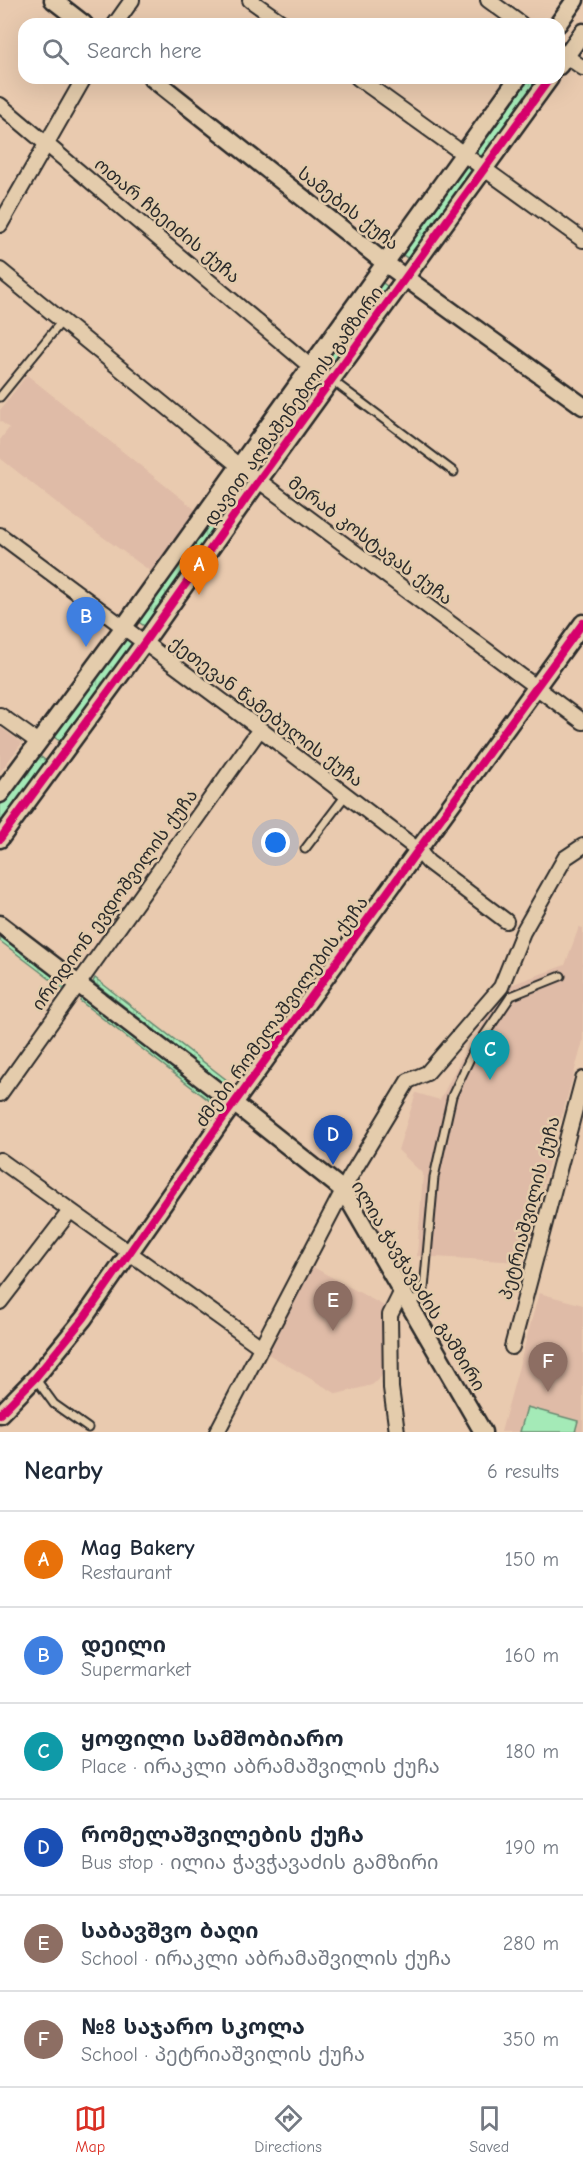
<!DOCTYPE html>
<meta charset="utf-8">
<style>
:root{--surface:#fff;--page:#f2f2f3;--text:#1f2937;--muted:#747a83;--line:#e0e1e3;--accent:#d93025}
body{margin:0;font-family:"Comic Neue","Noto Sans Georgian",sans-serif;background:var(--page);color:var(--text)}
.you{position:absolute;left:276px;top:843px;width:21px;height:21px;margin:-15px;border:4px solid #fff;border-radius:50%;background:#1a73e8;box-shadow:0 0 0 9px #1a73e833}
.badge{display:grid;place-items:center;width:39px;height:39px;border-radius:50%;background:var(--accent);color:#fff;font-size:20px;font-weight:700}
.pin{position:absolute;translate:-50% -50px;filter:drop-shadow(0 2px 3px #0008)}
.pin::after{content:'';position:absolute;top:32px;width:21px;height:18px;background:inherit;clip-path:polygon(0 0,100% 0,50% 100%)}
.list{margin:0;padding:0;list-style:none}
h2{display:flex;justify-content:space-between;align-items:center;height:78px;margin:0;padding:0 24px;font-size:26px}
h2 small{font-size:20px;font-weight:400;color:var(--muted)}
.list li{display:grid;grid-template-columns:39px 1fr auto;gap:18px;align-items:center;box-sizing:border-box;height:96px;padding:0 24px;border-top:2px solid var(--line)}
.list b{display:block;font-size:22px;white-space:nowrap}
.list p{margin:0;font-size:20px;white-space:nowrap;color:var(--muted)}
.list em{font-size:20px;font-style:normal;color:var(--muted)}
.icon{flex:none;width:33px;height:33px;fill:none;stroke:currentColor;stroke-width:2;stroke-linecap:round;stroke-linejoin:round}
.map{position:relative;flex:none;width:583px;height:1432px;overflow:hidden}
.search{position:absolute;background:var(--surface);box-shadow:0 6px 24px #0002;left:18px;right:18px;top:18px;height:66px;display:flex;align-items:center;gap:15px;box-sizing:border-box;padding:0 21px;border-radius:18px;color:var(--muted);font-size:22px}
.sheet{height:654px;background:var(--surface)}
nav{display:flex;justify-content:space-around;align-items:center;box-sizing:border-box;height:84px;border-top:2px solid var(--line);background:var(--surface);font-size:16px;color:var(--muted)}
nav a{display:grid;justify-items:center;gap:3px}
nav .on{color:var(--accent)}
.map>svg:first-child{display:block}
.built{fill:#dfbba7}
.grass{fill:url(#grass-tufts);stroke:#688a71;stroke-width:1.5}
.garden{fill:#a4eab7;stroke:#688a71;stroke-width:1.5}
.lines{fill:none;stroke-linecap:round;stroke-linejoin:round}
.service-casing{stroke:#2b2b2b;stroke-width:11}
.minor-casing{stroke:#2b2b2b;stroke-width:18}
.tertiary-casing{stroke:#2b2b2b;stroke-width:21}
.service{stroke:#e4ccac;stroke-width:7}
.minor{stroke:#e4ccac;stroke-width:14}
.tertiary{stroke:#e4ccac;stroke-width:16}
.cycleway-casing{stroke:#e4ccac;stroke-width:11}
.cycleway{stroke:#d6006c;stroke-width:8}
.labels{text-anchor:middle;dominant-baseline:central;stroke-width:5;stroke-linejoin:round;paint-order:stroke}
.street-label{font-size:18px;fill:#2b2b2b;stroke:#e4ccac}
</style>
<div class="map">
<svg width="583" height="1432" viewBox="0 0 583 1432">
<defs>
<pattern id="grass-tufts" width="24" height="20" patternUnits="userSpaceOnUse" patternTransform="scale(1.5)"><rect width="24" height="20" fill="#a4eab7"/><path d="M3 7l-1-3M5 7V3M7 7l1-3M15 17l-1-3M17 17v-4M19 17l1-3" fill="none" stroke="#8dc99e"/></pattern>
</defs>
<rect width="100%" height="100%" fill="#e9caaf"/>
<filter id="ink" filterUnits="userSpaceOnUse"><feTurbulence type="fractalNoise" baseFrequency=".0167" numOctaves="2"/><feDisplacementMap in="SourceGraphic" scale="12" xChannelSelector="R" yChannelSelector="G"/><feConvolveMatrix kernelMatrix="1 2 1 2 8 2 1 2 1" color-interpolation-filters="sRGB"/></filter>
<g filter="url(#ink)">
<g class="built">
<polygon points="27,375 197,511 153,573 71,514 0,458 0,440 9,428 0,421 0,410"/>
<polygon points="0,727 22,743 0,772"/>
<polygon points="579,927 583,928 583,1041 521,1262 417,1256 423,1174 398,1150 416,1093 440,1100 464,1053 508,986 565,965"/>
<polygon points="313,1267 386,1307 385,1363 381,1377 372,1385 337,1394 268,1354"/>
<polygon points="539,1293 583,1305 583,1432 501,1432"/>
</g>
<g class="grass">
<polygon points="530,78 545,78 484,161 474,155"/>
<polygon points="465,166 475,173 412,261 401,254"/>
<polygon points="380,281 391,289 330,373 319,365"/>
<polygon points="312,374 323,382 267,460 255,452"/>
<polygon points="233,484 244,493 146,627 134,619"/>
<polygon points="123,635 135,644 63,743 51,735"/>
<polygon points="37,754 49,763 0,829 0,805"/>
<polygon points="1,935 66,985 63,989 0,941"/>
<polygon points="95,978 228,1081 225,1085 93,982"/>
<polygon points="82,997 214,1099 211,1102 80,1001"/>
</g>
<polygon class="garden" points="527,1407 578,1421 575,1432 520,1432"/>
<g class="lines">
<g class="service-casing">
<g id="service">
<polyline points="333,381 454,472"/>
<polyline points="0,397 62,321"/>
<polyline points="305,849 346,795"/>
<polyline points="409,1303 420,1297 424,1289 434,1177 452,1096 473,1052 511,996 561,976"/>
<polyline points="35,1378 54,1404 88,1428"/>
</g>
</g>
<g class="minor-casing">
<g id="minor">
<polyline points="250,0 284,24"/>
<polyline points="488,0 521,24"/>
<polyline points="115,24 132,0"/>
<polyline points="559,51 583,68"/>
<polyline points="358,78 583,240"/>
<polyline points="0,105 311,367"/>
<polyline points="0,225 84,78"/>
<polyline points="0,270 239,466 583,722"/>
<polyline points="0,535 260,729 418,850 428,862 506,921"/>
<polyline points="0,715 38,742"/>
<polyline points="0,1094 260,729"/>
<polyline points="0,1160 261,1347"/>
<polyline points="0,1302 70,1211"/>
<polyline points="512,1347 583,1079"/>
<polyline points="217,1432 350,1177 408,1081 427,1073 501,987 523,932 565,858 583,846"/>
<polyline points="397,1432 391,1388 390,1315 401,1293"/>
</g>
</g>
<g class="tertiary-casing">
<g id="tertiary">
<polyline points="53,0 84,24"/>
<polyline points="558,24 575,0"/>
<polyline points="559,66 583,32"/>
<polyline points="152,78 385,263 583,406"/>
<polyline points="0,794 123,628 518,78"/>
<polyline points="0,839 144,643 259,480 550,78"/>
<polyline points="0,924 245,1112 343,1190 483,1432"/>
<polyline points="0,1414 35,1378 84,1318 224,1117 583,623"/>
</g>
</g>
<use href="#service" class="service"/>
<use href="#minor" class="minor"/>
<use href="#tertiary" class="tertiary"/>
<g class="cycleway-casing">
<g id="cycleway">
<polyline points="0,839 144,643 259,480 550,78"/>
<polyline points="0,1414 35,1378 84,1318 224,1117 583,623"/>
</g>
</g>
<use href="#cycleway" class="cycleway"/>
</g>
</g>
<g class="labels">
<g class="street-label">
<text transform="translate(348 209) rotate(38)">სამების ქუჩა</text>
<text transform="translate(167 221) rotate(40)">ოთარ ჩხეიძის ქუჩა</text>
<text transform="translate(294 406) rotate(-54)">დავით აღმაშენებლის გამზირი</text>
<text transform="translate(370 541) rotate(37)">მერაბ კოსტავას ქუჩა</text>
<text transform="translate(266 712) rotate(37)">ქეთევან წამებულის ქუჩა</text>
<text transform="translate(115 900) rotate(-54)">იროდიონ ევდოშვილის ქუჩა</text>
<text transform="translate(282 1012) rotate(-54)">ძმები რომელაშვილების ქუჩა</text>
<text transform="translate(530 1208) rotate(-75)">პეტრიაშვილის ქუჩა</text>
<text transform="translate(418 1286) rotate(59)">ილია ჭავჭავაძის გამზირი</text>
</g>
</g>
</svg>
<div class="you"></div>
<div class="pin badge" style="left:199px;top:595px;background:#e8710a">A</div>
<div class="pin badge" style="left:86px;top:647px;background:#3f7fe0">B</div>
<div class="pin badge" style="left:490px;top:1080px;background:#0f9aa8">C</div>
<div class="pin badge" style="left:333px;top:1165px;background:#1a4fb4">D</div>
<div class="pin badge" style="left:333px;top:1331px;background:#8d6e63">E</div>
<div class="pin badge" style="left:548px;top:1392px;background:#8d6e63">F</div>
<div class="search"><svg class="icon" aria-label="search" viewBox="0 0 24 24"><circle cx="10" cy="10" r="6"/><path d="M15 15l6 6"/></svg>Search here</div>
</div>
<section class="sheet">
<h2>Nearby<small>6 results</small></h2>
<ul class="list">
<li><span class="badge" style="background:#e8710a">A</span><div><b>Mag Bakery</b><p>Restaurant</p></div><em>150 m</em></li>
<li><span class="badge" style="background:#3f7fe0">B</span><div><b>დეილი</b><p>Supermarket</p></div><em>160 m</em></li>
<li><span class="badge" style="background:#0f9aa8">C</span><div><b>ყოფილი სამშობიარო</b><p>Place · ირაკლი აბრამაშვილის ქუჩა</p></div><em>180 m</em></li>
<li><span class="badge" style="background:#1a4fb4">D</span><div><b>რომელაშვილების ქუჩა</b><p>Bus stop · ილია ჭავჭავაძის გამზირი</p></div><em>190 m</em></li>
<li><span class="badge" style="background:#8d6e63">E</span><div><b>საბავშვო ბაღი</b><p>School · ირაკლი აბრამაშვილის ქუჩა</p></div><em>280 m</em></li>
<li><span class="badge" style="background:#8d6e63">F</span><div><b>№8 საჯარო სკოლა</b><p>School · პეტრიაშვილის ქუჩა</p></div><em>350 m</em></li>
</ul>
</section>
<nav>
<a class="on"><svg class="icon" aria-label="map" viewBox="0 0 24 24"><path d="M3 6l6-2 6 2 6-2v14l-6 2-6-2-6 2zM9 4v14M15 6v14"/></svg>Map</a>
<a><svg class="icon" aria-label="directions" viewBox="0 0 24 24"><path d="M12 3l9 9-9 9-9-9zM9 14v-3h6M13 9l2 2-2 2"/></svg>Directions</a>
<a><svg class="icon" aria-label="saved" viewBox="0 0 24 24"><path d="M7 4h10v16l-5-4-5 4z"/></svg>Saved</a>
</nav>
